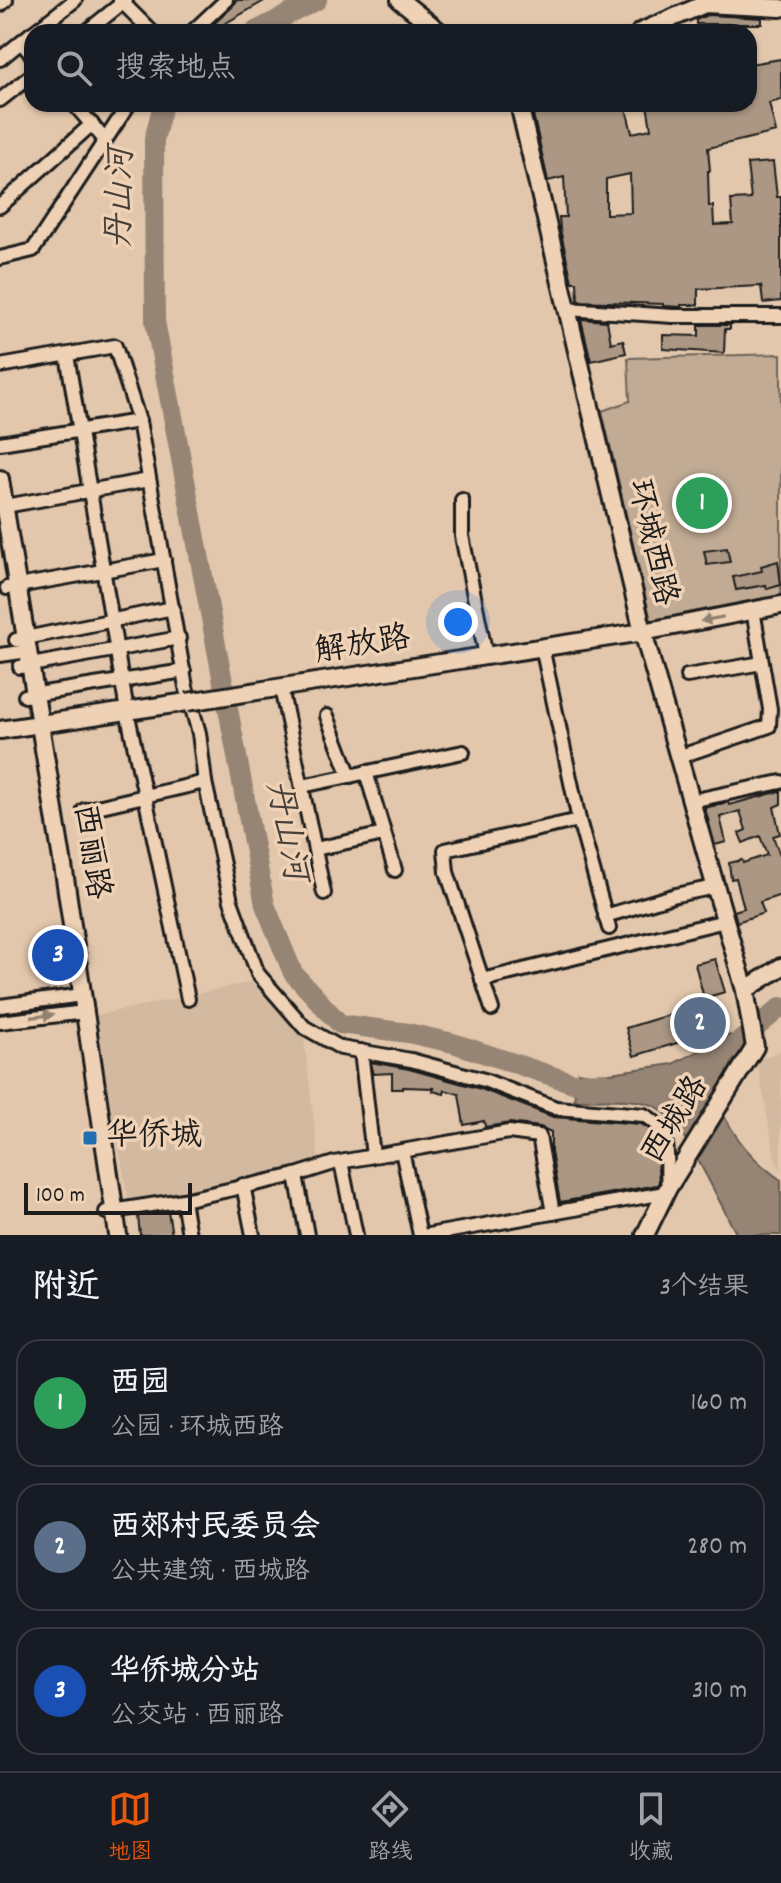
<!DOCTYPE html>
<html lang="zh">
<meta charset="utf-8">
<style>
:root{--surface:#171b24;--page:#242831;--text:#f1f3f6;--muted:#9ea1a6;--line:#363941;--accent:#ea580c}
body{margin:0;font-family:Dekko,"LXGW WenKai TC",sans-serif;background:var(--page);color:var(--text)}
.scale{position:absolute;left:24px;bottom:20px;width:168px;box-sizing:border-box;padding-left:8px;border:4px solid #1c1c1c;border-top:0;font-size:22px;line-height:28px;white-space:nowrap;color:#1c1c1c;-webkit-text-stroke:6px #efd2b5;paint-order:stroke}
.you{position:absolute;left:458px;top:622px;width:28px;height:28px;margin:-20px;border:6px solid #fff;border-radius:50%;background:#1a73e8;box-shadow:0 0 0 12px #1a73e833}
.badge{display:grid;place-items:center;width:52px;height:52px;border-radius:50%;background:var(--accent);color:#fff;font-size:26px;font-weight:700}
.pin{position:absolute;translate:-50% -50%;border:4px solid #fff;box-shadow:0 2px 8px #0006}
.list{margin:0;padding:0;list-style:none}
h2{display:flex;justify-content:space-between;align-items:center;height:104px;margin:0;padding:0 32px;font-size:34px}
h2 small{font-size:26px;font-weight:400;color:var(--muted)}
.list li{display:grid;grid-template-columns:52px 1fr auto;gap:24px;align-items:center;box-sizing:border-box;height:128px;margin:0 16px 16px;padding:0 16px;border:2px solid var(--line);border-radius:24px}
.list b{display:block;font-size:30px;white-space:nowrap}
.list p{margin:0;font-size:26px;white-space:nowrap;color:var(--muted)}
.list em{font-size:26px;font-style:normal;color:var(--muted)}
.icon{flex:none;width:44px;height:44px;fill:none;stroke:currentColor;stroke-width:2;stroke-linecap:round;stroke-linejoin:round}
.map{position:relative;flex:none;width:781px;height:1235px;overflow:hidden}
.search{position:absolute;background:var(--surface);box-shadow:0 2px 6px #0004;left:24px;right:24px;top:24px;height:88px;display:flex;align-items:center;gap:20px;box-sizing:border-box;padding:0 28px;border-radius:24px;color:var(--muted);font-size:30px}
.sheet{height:536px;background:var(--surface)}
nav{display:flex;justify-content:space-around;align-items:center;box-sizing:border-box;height:112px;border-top:2px solid var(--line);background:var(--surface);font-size:22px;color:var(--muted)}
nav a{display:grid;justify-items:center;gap:4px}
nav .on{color:var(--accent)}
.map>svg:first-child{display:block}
.built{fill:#d2b9a0}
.green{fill:#c1ab94;stroke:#6e6458;stroke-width:2}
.water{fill:#968574;stroke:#655b51;stroke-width:2}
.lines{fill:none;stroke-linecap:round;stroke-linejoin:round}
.river{stroke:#968574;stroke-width:20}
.building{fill:#ab9783;stroke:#1c1c1c;stroke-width:2;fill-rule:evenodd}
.street-casing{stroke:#1c1c1c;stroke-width:18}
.secondary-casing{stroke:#1c1c1c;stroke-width:22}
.street{stroke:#efd2b5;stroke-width:12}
.secondary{stroke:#efd2b5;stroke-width:16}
.secondary-bridge-casing{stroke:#1c1c1c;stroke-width:22;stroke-linecap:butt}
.secondary-bridge{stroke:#efd2b5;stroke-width:16}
.oneway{fill:#908070}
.poi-dot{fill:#1f6fb2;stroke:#efd2b5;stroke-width:3}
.labels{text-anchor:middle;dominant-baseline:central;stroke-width:7;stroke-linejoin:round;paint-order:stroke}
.street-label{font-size:32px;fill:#1c1c1c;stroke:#efd2b5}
.poi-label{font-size:32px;fill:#1c1c1c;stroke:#efd2b5;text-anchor:start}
.water-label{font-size:34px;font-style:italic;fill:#47413b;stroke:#efd2b5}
</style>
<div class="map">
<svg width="781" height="1235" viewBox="0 0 781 1235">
<rect width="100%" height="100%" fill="#e2c7ac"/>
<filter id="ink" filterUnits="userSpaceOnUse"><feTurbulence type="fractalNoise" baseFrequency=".0125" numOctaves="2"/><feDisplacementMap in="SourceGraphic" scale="16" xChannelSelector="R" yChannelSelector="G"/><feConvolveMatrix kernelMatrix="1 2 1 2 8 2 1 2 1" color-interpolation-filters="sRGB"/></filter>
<g filter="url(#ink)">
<g class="built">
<polygon points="251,982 303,1031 319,1163 129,1202 94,1016"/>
<polygon points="781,1050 781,1170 775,1158 757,1061"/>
</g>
<polygon class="green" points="781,354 781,595 651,621 602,411 630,401 628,358"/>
<path class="water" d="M730,1035l14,13 -10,11 -18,38c13,35 34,62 65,83v55h-44c-17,-31 -51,-108 -77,-126 -19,-13 -63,-9 -86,-9l4,-28 18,3 77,-11z"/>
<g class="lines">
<g class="river">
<polyline points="254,32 317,0"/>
<polyline points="163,104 154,140 155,321 265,905 293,973 340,1024 408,1033 453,1043 573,1083 604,1082"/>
<polyline points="718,1059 781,1007"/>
</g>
</g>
<g class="building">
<polygon points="266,0 210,32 205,32 232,7 236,0"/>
<polygon points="707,15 762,18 762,24 696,24 696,20"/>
<path d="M781,59v41l-12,3 7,29 -68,16 2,23h-2l1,35h4l1,19 19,-1 -2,-24 20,-1 -4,-35 26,-2 4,35h4v104l-18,2 -2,-17 -63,3v16h-17v2l-18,-1v-2l-85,-3 -1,-19h-5l-12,-53 -1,-12h7l-2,-40 -16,4 -15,-67 4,-10h18l2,7 22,-7h46l7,29 19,-4 -4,-25h102v-40zM630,174l1,39 -25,1v-35z"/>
<polygon points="581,319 607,321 611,343 623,340 626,353 591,361"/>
<polygon points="699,325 730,325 730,329 725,329 724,353 663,349 663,335 699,336"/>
<polygon points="727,548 730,562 707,565 704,551"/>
<polygon points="778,561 781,585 767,589 766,585 736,590 733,577 762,571 761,566"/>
<polygon points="781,791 781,804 774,807 780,834 773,836 781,859 781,895 760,902 764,913 737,922 734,911 744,908 736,878 731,879 729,863 742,860 743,863 767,855 760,836 743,843 739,833 746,830 740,811 720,817 726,842 715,845 705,808 728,802 729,805"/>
<polygon points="715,959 725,992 704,998 695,964"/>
<polygon points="713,1007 723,1028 698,1040 697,1037 634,1056 626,1028 678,1012 682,1022"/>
<polygon points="371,1062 409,1069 481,1089 553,1117 641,1124 648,1128 656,1140 659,1182 657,1185 560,1202 551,1152 551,1132 540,1127 510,1123 485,1127 484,1121 464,1125 459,1094 445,1090 444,1094 433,1091 434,1088 403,1087 403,1089 392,1089 392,1073 373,1074"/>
<polygon points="168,1211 172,1235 140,1235 138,1216"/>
</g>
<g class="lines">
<g class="street-casing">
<g id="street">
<polyline points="120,0 152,32"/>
<polyline points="0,5 6,0"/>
<polyline points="34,32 75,0"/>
<polyline points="86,32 126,0"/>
<polyline points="192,32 226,0"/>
<polyline points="21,42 32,55"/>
<polyline points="0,59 32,33"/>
<polyline points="0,100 32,75"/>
<polyline points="74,104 105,140"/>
<polyline points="0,206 92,124"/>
<polyline points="0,258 33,250 129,104"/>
<polyline points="567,309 673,316 781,316"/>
<polyline points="67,355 127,711 188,999"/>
<path d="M0,366l115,-20 24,75 47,266 13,46 6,49 26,119 27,73 46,53 37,21 70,12 73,20 72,28 88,7c31,16 21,43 24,73"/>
<polyline points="0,443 139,421"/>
<polyline points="462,500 462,536 486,656"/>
<polyline points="0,507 149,480"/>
<polyline points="7,588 164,560"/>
<polyline points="16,640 173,608"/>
<polyline points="542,647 579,820 609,928"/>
<polyline points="0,655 28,651"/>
<polyline points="20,667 179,638"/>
<polyline points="687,676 762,663"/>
<polyline points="281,688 324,893"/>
<polyline points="25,696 184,671"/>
<polyline points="327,716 350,776"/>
<polyline points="678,757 769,726 770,709 753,610"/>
<polyline points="366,772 395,870"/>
<polyline points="302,786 463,752"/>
<polyline points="691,801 781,782"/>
<polyline points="84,810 205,782"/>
<polyline points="315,849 384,834"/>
<polyline points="605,916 676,895 715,887"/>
<polyline points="482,980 725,921"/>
<polyline points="0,1006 82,995"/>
<polyline points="492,1009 447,872 445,850 579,820"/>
<polyline points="0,1022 85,1012"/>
<polyline points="361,1051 373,1156"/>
<polyline points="402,1151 420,1235"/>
<polyline points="341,1162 356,1235"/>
<polyline points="296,1175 307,1235"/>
<polyline points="243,1185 253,1235"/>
<polyline points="183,1200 296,1175 334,1163 509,1132 539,1136 553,1213"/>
<polyline points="106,1212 183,1200 189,1235"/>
<polyline points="428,1235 665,1193"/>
</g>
</g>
<g class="secondary-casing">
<g id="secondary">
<polyline points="400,0 440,32"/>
<polyline points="640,32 705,4 781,8"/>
<polyline points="519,104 643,632 745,990 755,1047 668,1188 645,1235"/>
<polyline points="0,479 65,878 118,1235"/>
<polyline points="270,689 643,632 781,605"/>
<polyline points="0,730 187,702"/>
<polyline points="745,990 781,967"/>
</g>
</g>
<use href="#street" class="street"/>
<use href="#secondary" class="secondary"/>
<g class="secondary-bridge-casing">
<polyline id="secondary-bridge" points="187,702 270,689"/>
</g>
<use href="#secondary-bridge" class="secondary-bridge"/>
</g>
<defs><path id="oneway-solid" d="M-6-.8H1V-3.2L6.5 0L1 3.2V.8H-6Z" transform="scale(2)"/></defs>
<g class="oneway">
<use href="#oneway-solid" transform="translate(712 619) rotate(169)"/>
<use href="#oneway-solid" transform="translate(42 1016) rotate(-7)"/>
</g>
</g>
<rect class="poi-dot" x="82" y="1130" width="16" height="16" rx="4"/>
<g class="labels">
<g class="street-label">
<text transform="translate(650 543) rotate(77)">环城西路</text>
<text transform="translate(363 647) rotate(-9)">解放路</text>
<text transform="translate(89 852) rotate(81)">西丽路</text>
<text transform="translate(677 1121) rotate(-58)">西城路</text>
</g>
<g class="poi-label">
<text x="106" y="1138">华侨城</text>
</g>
<g class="water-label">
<text transform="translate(123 198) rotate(-89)">丹山河</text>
<text transform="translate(284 831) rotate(79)">丹山河</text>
</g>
</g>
</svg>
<div class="scale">100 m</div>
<div class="you"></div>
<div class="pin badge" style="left:702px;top:503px;background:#2e9e5b">1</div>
<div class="pin badge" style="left:700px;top:1023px;background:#5c6f8a">2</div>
<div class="pin badge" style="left:58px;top:955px;background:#1a4fb4">3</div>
<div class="search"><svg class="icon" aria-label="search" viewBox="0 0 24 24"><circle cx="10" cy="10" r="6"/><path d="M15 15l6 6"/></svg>搜索地点</div>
</div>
<section class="sheet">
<h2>附近<small>3个结果</small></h2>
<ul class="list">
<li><span class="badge" style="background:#2e9e5b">1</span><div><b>西园</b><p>公园 · 环城西路</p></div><em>160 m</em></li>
<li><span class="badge" style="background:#5c6f8a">2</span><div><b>西郊村民委员会</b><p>公共建筑 · 西城路</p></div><em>280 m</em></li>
<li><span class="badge" style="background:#1a4fb4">3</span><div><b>华侨城分站</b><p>公交站 · 西丽路</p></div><em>310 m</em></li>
</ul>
</section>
<nav>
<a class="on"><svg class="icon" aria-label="map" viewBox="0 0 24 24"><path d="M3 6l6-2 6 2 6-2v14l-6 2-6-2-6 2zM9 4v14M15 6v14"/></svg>地图</a>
<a><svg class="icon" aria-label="directions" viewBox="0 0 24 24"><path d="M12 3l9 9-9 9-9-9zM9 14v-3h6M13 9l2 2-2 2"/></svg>路线</a>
<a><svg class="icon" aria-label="saved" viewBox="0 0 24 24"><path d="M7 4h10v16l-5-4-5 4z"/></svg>收藏</a>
</nav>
